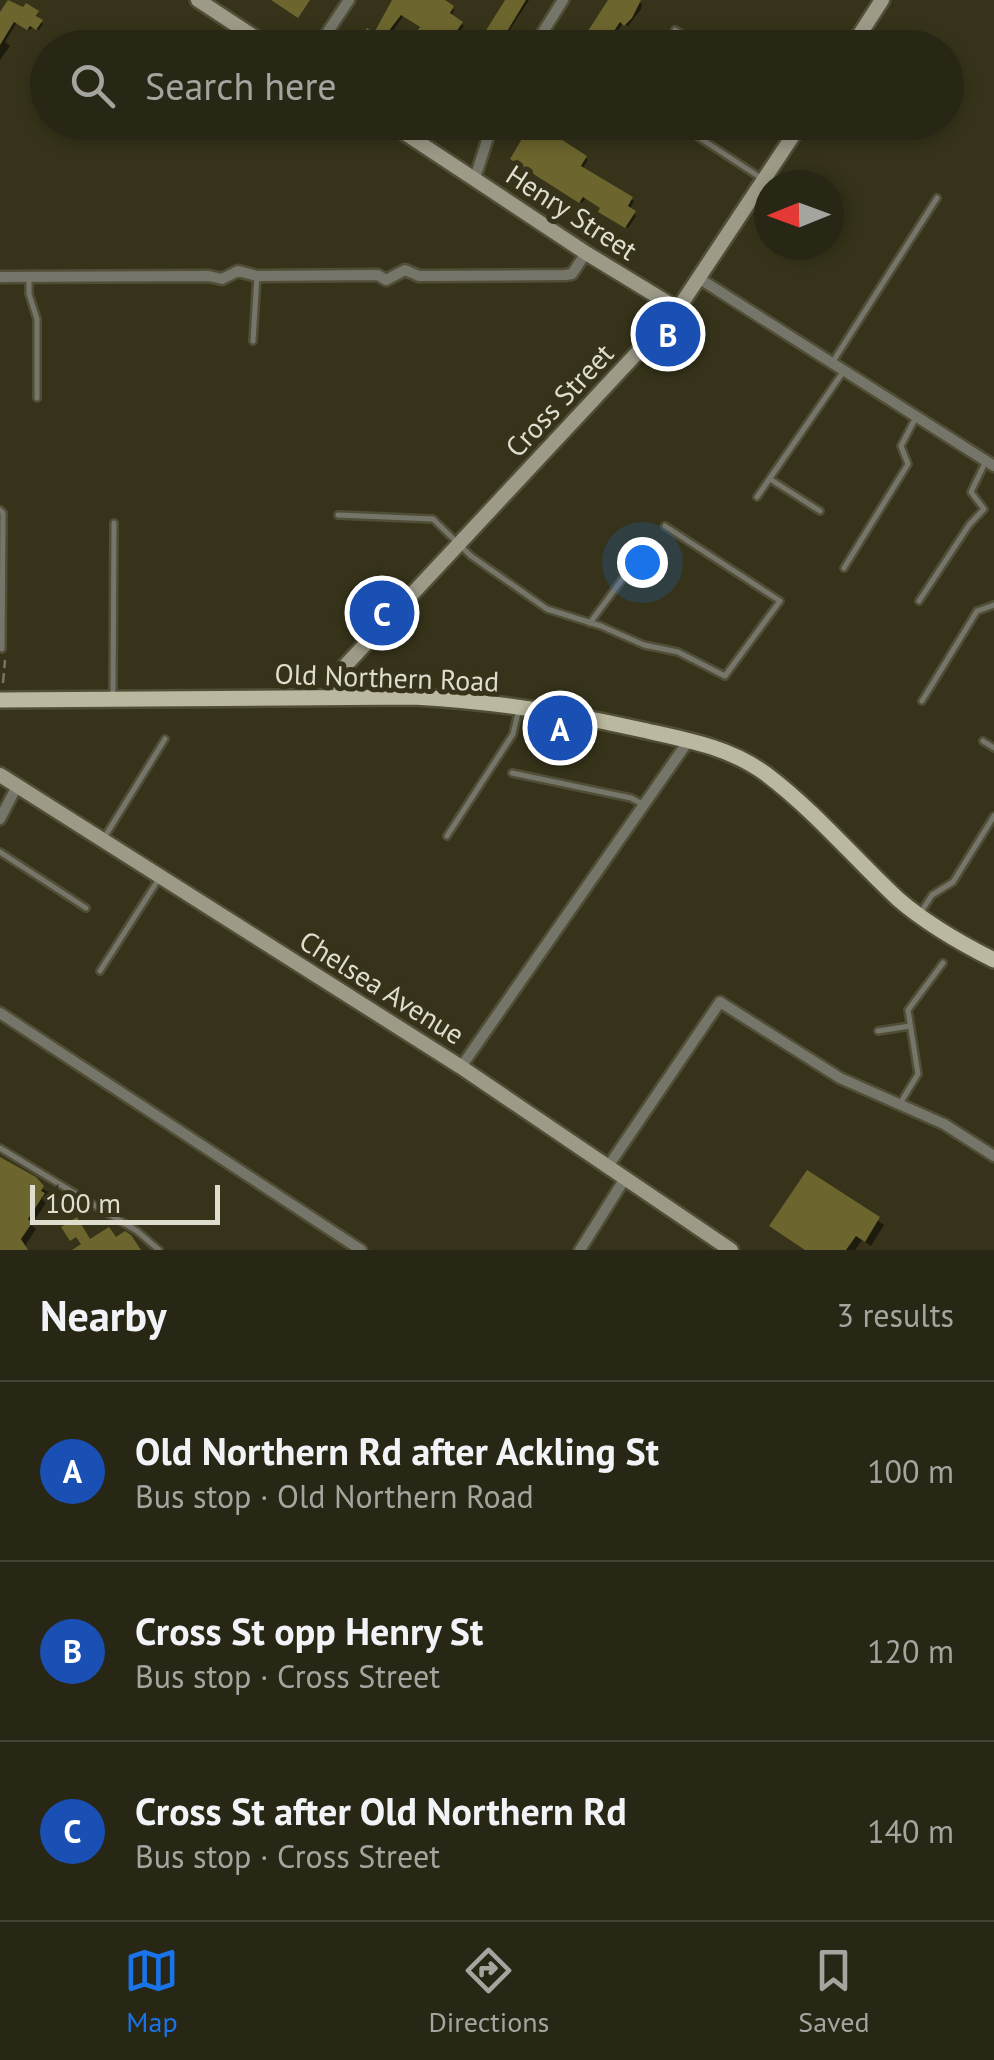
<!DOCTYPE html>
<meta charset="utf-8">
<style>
:root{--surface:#282614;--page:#302e1d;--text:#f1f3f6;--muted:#a5a5a0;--line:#444334;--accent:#1a73e8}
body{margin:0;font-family:"PT Sans",sans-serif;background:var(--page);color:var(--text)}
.compass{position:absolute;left:754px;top:170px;width:90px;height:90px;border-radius:50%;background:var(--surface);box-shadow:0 5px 15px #0003;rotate:269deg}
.scale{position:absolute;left:30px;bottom:25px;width:190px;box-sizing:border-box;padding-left:10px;border:5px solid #dfddce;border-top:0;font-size:28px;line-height:35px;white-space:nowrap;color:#dfddce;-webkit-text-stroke:8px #36331a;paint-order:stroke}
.you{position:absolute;left:642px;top:562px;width:35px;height:35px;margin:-25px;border:8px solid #fff;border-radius:50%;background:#1a73e8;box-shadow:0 0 0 15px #1a73e833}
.badge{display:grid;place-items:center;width:65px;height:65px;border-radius:50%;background:var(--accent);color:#fff;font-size:32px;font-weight:700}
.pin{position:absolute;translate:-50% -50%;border:5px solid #fff;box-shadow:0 2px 10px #0006}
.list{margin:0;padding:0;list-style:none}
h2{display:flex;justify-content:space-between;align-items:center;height:130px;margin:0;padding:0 40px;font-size:42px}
h2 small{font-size:32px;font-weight:400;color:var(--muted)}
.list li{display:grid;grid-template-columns:65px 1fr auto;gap:30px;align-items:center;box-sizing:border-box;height:180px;padding:0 40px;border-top:2px solid var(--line)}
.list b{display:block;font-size:38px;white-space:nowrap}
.list p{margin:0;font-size:32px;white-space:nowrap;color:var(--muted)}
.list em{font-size:32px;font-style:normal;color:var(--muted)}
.icon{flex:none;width:55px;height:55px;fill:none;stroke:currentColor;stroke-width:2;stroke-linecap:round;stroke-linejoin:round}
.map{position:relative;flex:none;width:994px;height:1250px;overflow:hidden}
.search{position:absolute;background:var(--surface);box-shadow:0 5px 15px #0003;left:30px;right:30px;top:30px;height:110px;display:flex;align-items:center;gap:25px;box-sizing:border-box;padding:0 35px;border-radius:55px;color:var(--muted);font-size:38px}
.sheet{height:670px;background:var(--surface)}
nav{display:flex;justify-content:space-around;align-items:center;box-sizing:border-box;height:140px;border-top:2px solid var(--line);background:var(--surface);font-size:28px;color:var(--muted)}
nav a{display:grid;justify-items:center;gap:5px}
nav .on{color:var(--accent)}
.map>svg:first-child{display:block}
.shadow{fill:#0007}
.building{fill:#6c652d}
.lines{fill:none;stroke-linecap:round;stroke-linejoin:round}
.lane-casing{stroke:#514e37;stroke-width:10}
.street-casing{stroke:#514e37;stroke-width:15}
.secondary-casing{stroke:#514e37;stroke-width:19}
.primary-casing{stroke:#514e37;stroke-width:20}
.path{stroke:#787560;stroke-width:2.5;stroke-dasharray:10 5;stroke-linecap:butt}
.lane{stroke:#767569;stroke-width:5}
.street{stroke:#767569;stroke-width:10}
.secondary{stroke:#9d9b88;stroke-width:14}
.primary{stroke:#bab89f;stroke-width:15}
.labels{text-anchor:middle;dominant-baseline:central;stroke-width:10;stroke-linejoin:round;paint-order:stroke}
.street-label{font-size:28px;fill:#dfddce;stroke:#36331a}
</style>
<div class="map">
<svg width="994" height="1250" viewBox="0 0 994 1250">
<rect width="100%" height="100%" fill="#36331a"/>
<g class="shadow">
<polygon points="398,0 441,0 454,10 451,17 464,26 454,39 421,17 441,48 433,48 423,27 404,15 389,36 396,41 392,48 349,48 353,41 359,45 375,36"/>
<polygon points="508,0 529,0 498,48 465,46 481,43"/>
<polygon points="612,0 637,0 642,4 641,9 628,26 623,23 606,48 580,48"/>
<polygon points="24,10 38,13 37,19 43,24 39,30 33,26 30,30 17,22 5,42 10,46 0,60 0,17"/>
<polygon points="528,122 561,122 557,128 562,132 557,139 588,160 582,169 634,201 629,210 636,216 628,228 603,214 603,208 586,197 582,203 516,160 533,128"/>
<polygon points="627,122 655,122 651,130 645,127 642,132"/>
<polygon points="0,1167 48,1192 44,1197 48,1200 31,1225 36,1229 25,1246 27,1250 0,1250"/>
<polygon points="808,1173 884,1225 871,1246 862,1240 855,1250 806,1250"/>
</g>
<g class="building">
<polygon points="8,0 23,7 26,3 39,11 36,16 43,20 36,30 30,26 27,30 14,22 0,45 0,12"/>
<polygon points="271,0 310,0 298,18"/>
<polygon points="392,0 445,0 454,6 450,13 463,22 450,41 445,38 438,48 430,48 414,36 420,27 401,15 388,32 395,37 388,48 355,48 367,28 374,33"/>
<polygon points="505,0 526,0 497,48 475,48"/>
<polygon points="608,0 641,0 632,18 624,26 620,22 603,48 577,48"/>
<polygon points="532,122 553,122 562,128 556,136 587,156 581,166 633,197 628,206 636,211 625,228 598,212 600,208 583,197 579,203 510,159"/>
<polygon points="0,1157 36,1177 44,1186 41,1191 45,1193 28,1219 32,1223 21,1239 28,1250 0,1250"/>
<polygon points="807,1170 880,1217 865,1242 856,1236 846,1250 805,1250 769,1226"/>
<polygon points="77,1217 90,1239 109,1227 116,1237 125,1231 131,1235 141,1250 72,1250 81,1244 76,1237 70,1241 61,1227"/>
</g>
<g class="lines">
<g class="lane-casing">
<g id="lane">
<polyline points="675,30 703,48"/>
<polyline points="680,125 761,178"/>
<polyline points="29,277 29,294 37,319 37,398"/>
<polyline points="253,341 257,276"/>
<polyline points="832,363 937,198"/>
<polyline points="770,479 820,511"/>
<polyline points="757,497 843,372"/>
<polyline points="0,510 3,513 2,649"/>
<polyline points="338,515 433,519 471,556 547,609 601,626 644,645 678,652 725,676 780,601 665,526"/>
<polyline points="844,568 908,464 901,446 915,419"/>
<polyline points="919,601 969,525 984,509 971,492 985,463"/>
<polyline points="590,623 643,551"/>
<polyline points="113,695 114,523"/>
<polyline points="922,701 977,611 994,605"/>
<polyline points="983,741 994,748"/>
<polyline points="512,773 631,798 644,805"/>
<polyline points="447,836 513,734 519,709"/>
<polyline points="104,838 165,739"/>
<polyline points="0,852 86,908"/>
<polyline points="921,912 932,895 953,882 994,816"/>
<polyline points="100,971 160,877"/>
<polyline points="878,1031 910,1026"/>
<polyline points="901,1102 918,1074 908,1010 943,963"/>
<polyline points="0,1148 137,1231 159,1250"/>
</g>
</g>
<g class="street-casing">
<g id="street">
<polyline points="317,48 349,0"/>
<polyline points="533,48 563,0"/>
<polyline points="475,178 493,122"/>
<polyline points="0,277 209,276 222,279 238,271 257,276 378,275 386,280 405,270 419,276 565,275 572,274 586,253"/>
<polyline points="700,279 994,466"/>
<polyline points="0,819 17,786"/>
<polyline points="0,1013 361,1250"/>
<polyline points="461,1067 689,740"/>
<polyline points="607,1168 720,1002 840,1078 944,1124 994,1156"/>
<polyline points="580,1250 624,1180"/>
</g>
</g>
<g class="secondary-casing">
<g id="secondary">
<polyline points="198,0 271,48"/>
<polyline points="851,48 882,0"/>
<polyline points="388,122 586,253 678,309"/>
<polyline points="339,697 345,666 678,309 802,122"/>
<polyline points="0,775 461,1067 731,1250"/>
</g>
</g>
<g class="primary-casing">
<path id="primary" d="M0,700l413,-3c76,4 150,15 225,32 44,10 90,17 128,45 48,36 88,84 132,125 29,25 62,44 96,61"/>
</g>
<polyline class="path" points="3,683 5,660"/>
<use href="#lane" class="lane"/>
<use href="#street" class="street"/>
<use href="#secondary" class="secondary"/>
<use href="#primary" class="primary"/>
</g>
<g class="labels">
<g class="street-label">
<text transform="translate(572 212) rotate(33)">Henry Street</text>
<text transform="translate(559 400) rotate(-47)">Cross Street</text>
<text transform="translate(387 677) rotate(2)">Old Northern Road</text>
<text transform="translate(382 987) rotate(32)">Chelsea Avenue</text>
</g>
</g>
</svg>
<svg class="compass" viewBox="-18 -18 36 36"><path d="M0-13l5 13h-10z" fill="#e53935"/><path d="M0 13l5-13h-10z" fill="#a5a5a0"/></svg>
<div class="scale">100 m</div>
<div class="you"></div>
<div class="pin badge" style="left:560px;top:728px;background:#1a4fb4">A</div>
<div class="pin badge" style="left:668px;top:334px;background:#1a4fb4">B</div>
<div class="pin badge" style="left:382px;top:613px;background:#1a4fb4">C</div>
<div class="search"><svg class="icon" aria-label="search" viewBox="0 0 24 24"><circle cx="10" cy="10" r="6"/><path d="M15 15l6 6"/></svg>Search here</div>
</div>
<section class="sheet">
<h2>Nearby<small>3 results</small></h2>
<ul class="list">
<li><span class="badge" style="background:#1a4fb4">A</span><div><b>Old Northern Rd after Ackling St</b><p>Bus stop · Old Northern Road</p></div><em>100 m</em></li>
<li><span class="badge" style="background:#1a4fb4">B</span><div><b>Cross St opp Henry St</b><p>Bus stop · Cross Street</p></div><em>120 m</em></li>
<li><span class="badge" style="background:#1a4fb4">C</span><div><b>Cross St after Old Northern Rd</b><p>Bus stop · Cross Street</p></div><em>140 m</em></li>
</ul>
</section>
<nav>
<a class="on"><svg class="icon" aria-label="map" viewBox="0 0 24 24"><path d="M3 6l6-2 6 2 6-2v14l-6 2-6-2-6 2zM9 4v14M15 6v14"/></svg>Map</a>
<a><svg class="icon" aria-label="directions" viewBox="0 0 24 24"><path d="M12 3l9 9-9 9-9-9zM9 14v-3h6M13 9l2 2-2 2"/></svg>Directions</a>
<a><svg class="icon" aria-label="saved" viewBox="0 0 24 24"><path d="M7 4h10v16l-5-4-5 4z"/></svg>Saved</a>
</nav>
